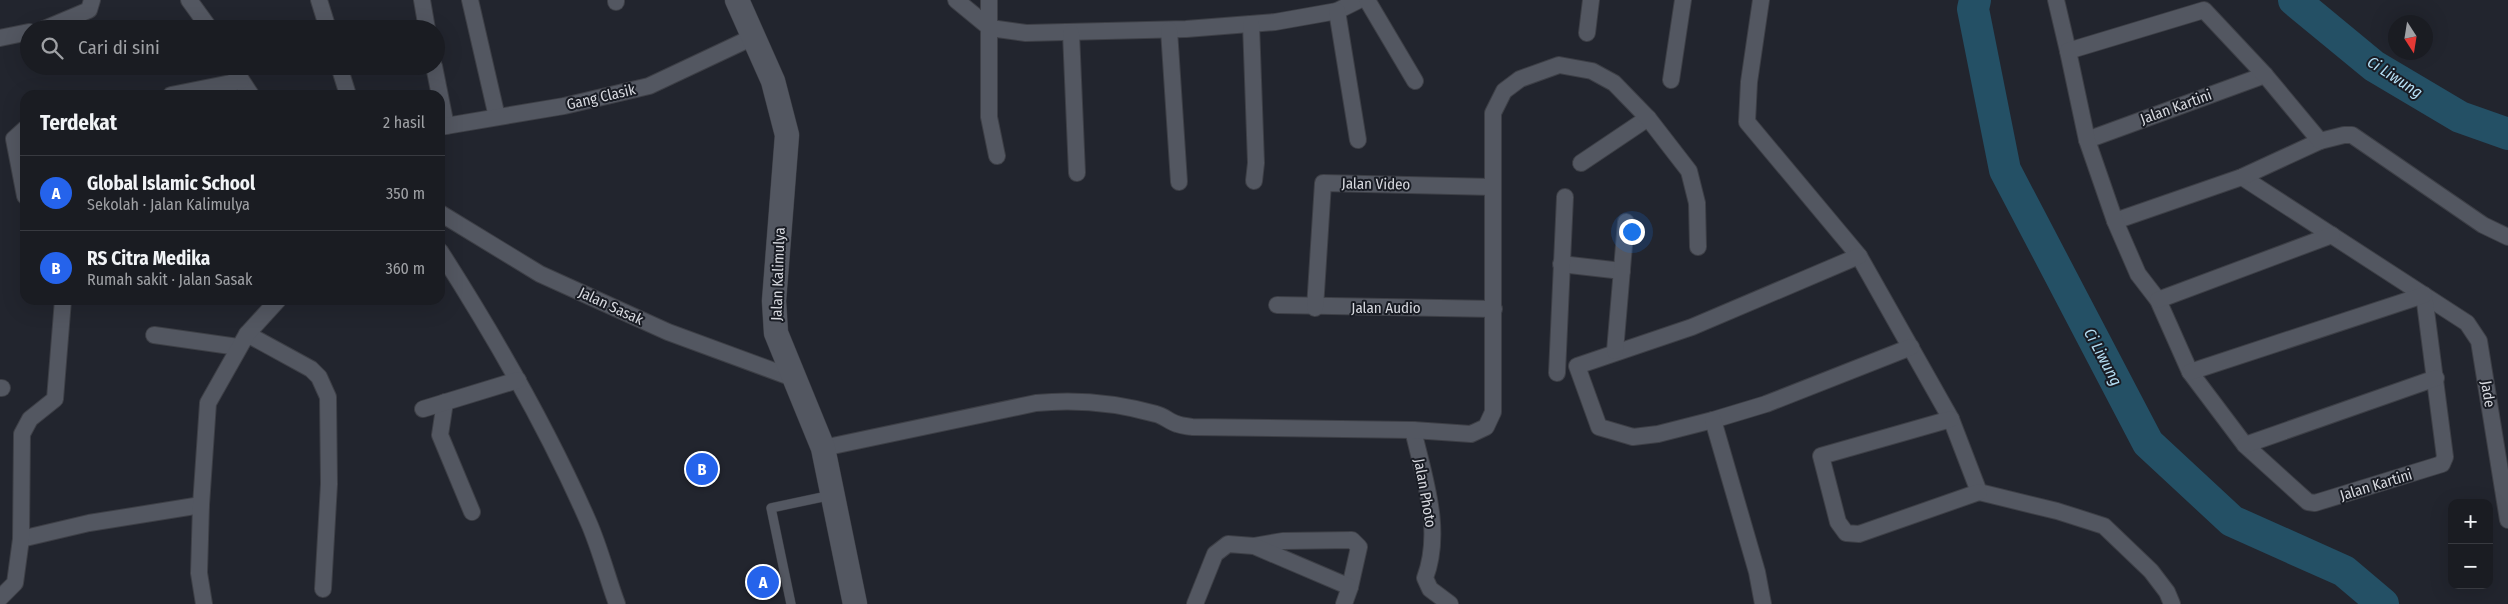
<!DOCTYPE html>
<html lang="id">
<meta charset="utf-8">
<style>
:root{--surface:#1a1c22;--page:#23252a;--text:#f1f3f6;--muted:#9fa1a5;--line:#383a40;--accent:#2563eb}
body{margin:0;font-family:"Fira Sans Condensed",sans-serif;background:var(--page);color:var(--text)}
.controls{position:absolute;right:15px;bottom:15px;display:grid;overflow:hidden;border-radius:10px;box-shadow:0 5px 20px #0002}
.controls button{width:45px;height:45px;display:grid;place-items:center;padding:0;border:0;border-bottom:1px solid var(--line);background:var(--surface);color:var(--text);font:25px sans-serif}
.compass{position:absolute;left:2388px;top:15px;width:45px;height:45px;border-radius:50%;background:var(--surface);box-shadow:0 5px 20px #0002;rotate:168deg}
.you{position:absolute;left:1631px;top:231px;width:18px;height:18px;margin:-12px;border:4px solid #fff;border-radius:50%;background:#1a73e8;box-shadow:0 0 0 8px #1a73e833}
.badge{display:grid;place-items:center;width:32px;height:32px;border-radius:50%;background:var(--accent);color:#fff;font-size:16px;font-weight:700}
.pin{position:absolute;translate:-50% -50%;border:2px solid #fff;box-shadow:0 1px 5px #0006}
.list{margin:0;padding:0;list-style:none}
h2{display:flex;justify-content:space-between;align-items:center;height:65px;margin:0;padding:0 20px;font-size:21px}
h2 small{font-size:16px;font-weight:400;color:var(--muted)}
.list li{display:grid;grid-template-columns:32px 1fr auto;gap:15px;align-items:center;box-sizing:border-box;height:75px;padding:0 20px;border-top:1px solid var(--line)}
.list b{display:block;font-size:19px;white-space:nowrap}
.list p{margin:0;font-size:16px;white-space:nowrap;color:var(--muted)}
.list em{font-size:16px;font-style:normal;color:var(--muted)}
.icon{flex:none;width:28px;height:28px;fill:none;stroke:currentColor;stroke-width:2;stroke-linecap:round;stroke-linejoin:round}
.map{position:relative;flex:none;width:2508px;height:604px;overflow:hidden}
.search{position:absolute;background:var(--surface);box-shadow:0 5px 20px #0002;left:20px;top:20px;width:425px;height:55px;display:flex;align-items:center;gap:12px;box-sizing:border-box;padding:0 18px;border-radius:28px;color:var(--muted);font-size:19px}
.panel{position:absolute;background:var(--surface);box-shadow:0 5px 20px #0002;left:20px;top:90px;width:425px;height:215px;border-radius:15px}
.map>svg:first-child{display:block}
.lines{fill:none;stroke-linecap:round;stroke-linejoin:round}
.river{stroke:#245065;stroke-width:32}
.lane-casing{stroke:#3d3f46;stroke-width:10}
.street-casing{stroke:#3d3f46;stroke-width:18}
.secondary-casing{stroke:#3d3f46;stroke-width:25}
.lane{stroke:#535761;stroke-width:9}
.street{stroke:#535761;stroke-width:16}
.secondary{stroke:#535761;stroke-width:24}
.labels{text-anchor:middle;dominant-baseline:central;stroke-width:4;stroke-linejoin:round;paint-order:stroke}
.street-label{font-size:15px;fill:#d7d9df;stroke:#191c24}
.water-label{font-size:16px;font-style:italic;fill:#b5dff5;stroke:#191c24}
</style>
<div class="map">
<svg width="2508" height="604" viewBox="0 0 2508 604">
<rect width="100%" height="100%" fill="#22252e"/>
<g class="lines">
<g class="river">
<polyline points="1975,0 1973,9 2005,170 2148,443 2232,521 2344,571 2383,604"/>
<polyline points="2294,0 2374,66 2460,117 2508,134"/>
</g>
<g class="lane-casing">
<polyline id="lane" points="791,604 771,508 832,495"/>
</g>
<g class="street-casing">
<g id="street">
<polyline points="189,0 210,29"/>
<polyline points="319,0 328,29"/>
<polyline points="422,0 427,29"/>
<polyline points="470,0 497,117"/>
<polyline points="616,0 616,2"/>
<polyline points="956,0 990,28 1026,33 1186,29 1275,22 1337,11 1359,0"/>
<polyline points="989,0 989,117 997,156"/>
<polyline points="1367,0 1415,81"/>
<polyline points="1761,0 1749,82 1747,122 1859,256 1951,419 1979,492 2057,511 2104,526 2151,571 2167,592 2172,604"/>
<polyline points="2056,0 2068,51"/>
<polyline points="1337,11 1358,140"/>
<polyline points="1251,24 1256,163 1254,181"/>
<polyline points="44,29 89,10 92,0"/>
<polyline points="1169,30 1179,182"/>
<polyline points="1071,33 1077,173"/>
<polyline points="1587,33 1591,0"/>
<polyline points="0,38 29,32"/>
<polyline points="232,66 251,95"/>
<polyline points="339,66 348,95"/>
<polyline points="434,66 446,126"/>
<polyline points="1671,80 1683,0"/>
<polyline points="171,95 241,81"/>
<polyline points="440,127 564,106 649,86 753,37"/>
<polyline points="25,129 14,139 25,196"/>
<polyline points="2087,140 2265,75"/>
<polyline points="1581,163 1648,118"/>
<polyline points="2242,177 2467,323 2479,341 2508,520"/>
<polyline points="440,213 540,274 668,332 793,378"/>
<polyline points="2115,221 2242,177 2320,141"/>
<path d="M440,251c55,86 107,176 148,270 12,27 19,56 29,83"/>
<polyline points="1859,256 1692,327 1577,366 1599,427 1633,437 1658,434 1713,420 1766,404 1911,347"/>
<polyline points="1561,264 1622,271"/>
<polyline points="2424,295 2445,457 2442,464 2315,503 2308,502 2245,445 2190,372 2158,300 2138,274 2115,221 2087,140 2068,51 2204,10 2265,75 2320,141 2344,135 2352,135 2483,225 2508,237"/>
<polyline points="2158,300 2332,235"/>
<polyline points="1277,305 1494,309"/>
<polyline points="1315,308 1323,183 1493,187"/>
<polyline points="247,334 311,369 319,377 328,397 329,484 323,589"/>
<polyline points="154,335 238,347"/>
<polyline points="1615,351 1626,222"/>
<polyline points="2190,372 2424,295"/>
<polyline points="1557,373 1565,197"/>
<polyline points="0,388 2,388"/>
<polyline points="445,402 440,435 472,512"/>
<polyline points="423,409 518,380"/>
<polyline points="1951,419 1821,456 1838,522 1846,533 1859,534 1979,492"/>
<polyline points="1713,420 1757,572 1763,604"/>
<path d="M1413,430c11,48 30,100 12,148l5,11 20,15"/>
<polyline points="2245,445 2436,378"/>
<path d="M823,448l213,-45c40,-4 81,0 120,11 8,2 14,8 21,10 5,2 10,2 15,3l221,3 58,4 15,-7 7,-15v-299l11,-22 16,-12 39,-14 33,6 22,12 34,35 41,53 8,32 1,44"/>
<polyline points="21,539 89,523 201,505"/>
<polyline points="1254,546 1283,541 1352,540 1359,547 1350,587"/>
<polyline points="0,598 15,583 21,539 22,434 30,419 55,399 63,300"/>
<polyline points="204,604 199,573 201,505 208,403 247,334 278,300"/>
<polyline points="1195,604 1215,554 1228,544 1254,546 1350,587 1344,604"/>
</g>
</g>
<g class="secondary-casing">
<polyline id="secondary" points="737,0 773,81 787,135 774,301 776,333 823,448 855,604"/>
</g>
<use href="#lane" class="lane"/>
<use href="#street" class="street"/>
<use href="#secondary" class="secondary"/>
</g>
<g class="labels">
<g class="street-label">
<text transform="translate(601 97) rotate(-13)">Gang Clasik</text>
<text transform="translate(2176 107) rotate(-20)">Jalan Kartini</text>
<text transform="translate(1376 184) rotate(1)">Jalan Video</text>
<text transform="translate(778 274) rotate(-88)">Jalan Kalimulya</text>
<text transform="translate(611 306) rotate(25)">Jalan Sasak</text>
<text x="1386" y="308">Jalan Audio</text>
<text transform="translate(2488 394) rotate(81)">Jade</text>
<text transform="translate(2376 485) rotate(-17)">Jalan Kartini</text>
<text transform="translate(1425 493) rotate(80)">Jalan Photo</text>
</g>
<g class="water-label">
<text transform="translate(2395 77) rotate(33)">Ci Liwung</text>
<text transform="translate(2103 357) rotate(62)">Ci Liwung</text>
</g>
</g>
</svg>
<div class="controls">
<button>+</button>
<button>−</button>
</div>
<svg class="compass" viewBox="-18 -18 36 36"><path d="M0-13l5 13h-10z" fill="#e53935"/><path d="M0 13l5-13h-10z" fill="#9fa1a5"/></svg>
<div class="you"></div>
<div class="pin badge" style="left:763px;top:582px">A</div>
<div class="pin badge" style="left:702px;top:469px">B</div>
<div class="search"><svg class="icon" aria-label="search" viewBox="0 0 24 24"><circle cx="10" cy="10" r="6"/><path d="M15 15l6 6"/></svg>Cari di sini</div>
<section class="panel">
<h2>Terdekat<small>2 hasil</small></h2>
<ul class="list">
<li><span class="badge">A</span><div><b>Global Islamic School</b><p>Sekolah · Jalan Kalimulya</p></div><em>350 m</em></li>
<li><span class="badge">B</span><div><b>RS Citra Medika</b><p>Rumah sakit · Jalan Sasak</p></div><em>360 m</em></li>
</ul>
</section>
</div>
